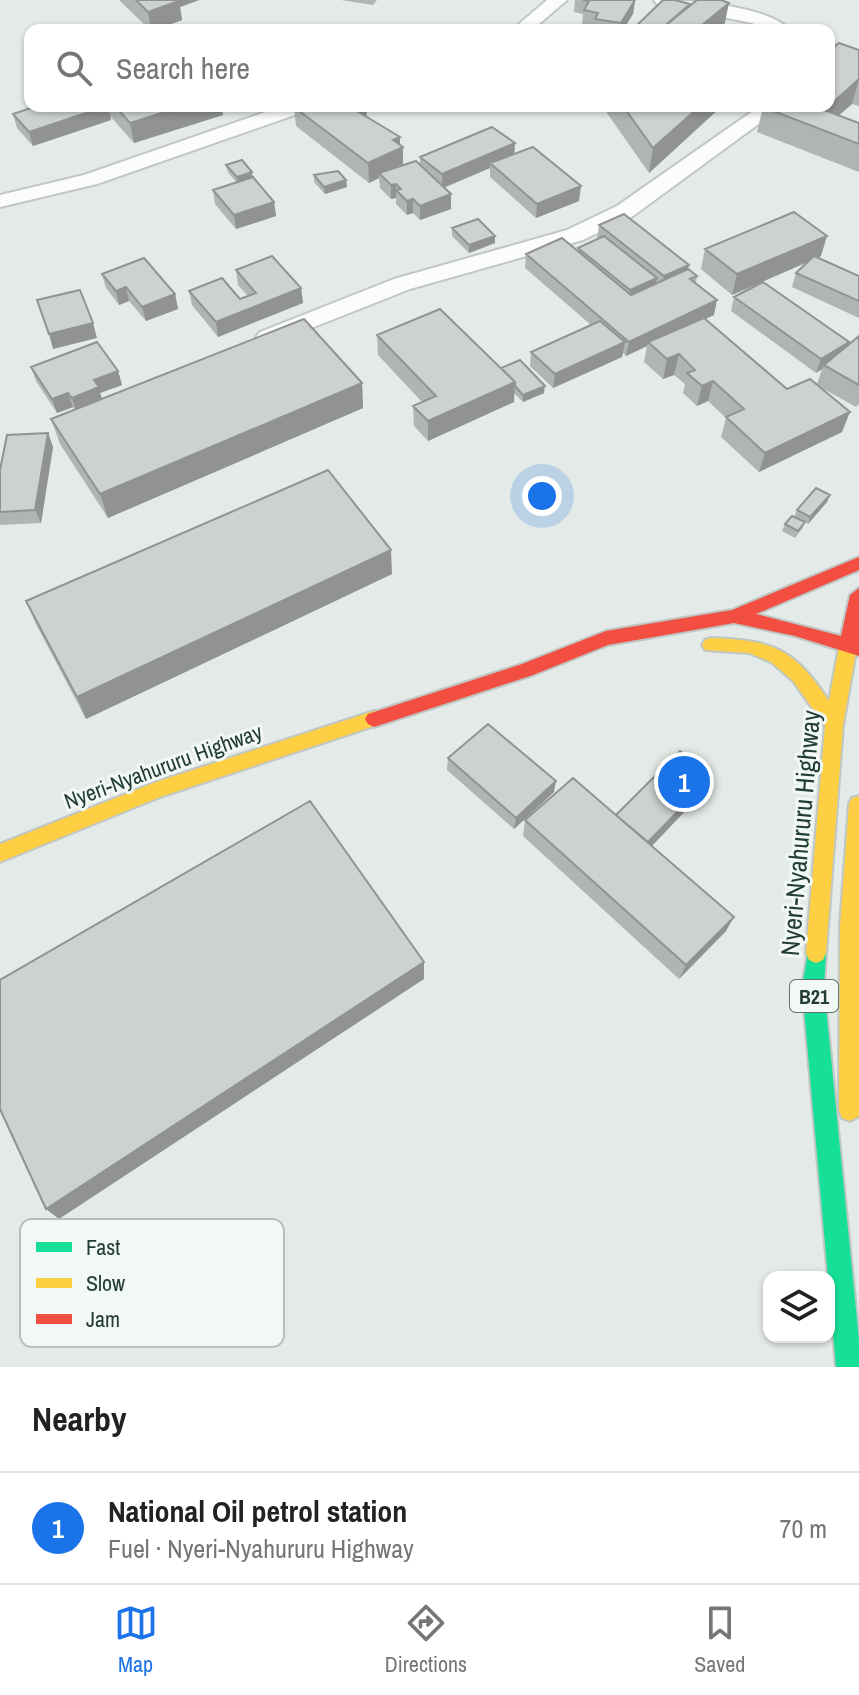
<!DOCTYPE html>
<html lang="en">
<head>
<meta charset="utf-8">
<style>
	body { margin:0; font-family:"Archivo Narrow",sans-serif; background:#f2f2f2; color:#222 }
	.controls { position:absolute; right:24px; bottom:24px; display:grid; overflow:hidden; border-radius:16px; box-shadow:0 2px 6px #0004 }
	.controls button { width:72px; height:72px; display:grid; place-items:center; padding:0; border:0; border-bottom:2px solid #e0e0e0; background:#fff; color:#222; font:40px sans-serif }
	.you { position:absolute; left:542px; top:496px; width:28px; height:28px; margin:-20px; border:6px solid #fff; border-radius:50%; background:#1a73e8; box-shadow:0 0 0 12px #1a73e833 }
	.badge { display:grid; place-items:center; width:52px; height:52px; border-radius:50%; background:#1a73e8; color:#fff; font-size:26px; font-weight:700 }
	.pin { position:absolute; translate:-50% -50%; border:4px solid #fff; box-shadow:0 2px 8px #0006 }
	.list { margin:0; padding:0; list-style:none }
	h2 { display:flex; justify-content:space-between; align-items:center; height:104px; margin:0; padding:0 32px; font-size:34px }
	h2 small { font-size:26px; font-weight:400; color:#767676 }
	.list li { display:grid; grid-template-columns:52px 1fr auto; gap:24px; align-items:center; box-sizing:border-box; height:112px; padding:0 32px; border-top:2px solid #e0e0e0 }
	.list b { display:block; font-size:30px; white-space:nowrap }
	.list p { margin:0; font-size:26px; white-space:nowrap; color:#767676 }
	.list em { font-size:26px; font-style:normal; color:#767676 }
	.icon { flex:none; width:44px; height:44px; fill:none; stroke:currentColor; stroke-width:2; stroke-linecap:round; stroke-linejoin:round }
	.map { position:relative; flex:none; width:859px; height:1367px; overflow:hidden }
	.search { position:absolute; background:#fff; box-shadow:0 2px 6px #0004; left:24px; right:24px; top:24px; height:88px; display:flex; align-items:center; gap:20px; box-sizing:border-box; padding:0 28px; border-radius:16px; color:#767676; font-size:30px }
	.sheet { height:216px; background:#fff }
	nav { display:flex; justify-content:space-around; align-items:center; box-sizing:border-box; height:112px; border-top:2px solid #e0e0e0; background:#fff; font-size:22px; color:#767676 }
	nav a { display:grid; justify-items:center; gap:4px }
	nav .on { color:#1a73e8 }
	.map>svg:first-child { display:block }
	.lines { fill:none; stroke-linecap:round; stroke-linejoin:round }
	.street-casing { stroke:#c1c7c4; stroke-width:4 }
	.fast-casing { stroke:#bfc7c4; stroke-width:4 }
	.slow-casing { stroke:#bfc7c4; stroke-width:4 }
	.jam-casing { stroke:#bfc7c4; stroke-width:4 }
	.street { fill:#fbfcfb; fill-rule:evenodd }
	.fast { fill:#16e098; fill-rule:evenodd }
	.slow { fill:#ffcf43; fill-rule:evenodd }
	.jam { fill:#f24e42; fill-rule:evenodd }
	.wall { fill:#b0b5b3 }
	.shaded-wall { fill:#909392 }
	.building { fill:#cdd2d0; stroke:#909392; stroke-width:2 }
	.labels { text-anchor:middle; dominant-baseline:central; stroke-width:6; stroke-linejoin:round; paint-order:stroke }
	.shield { fill:#f2f8f5; stroke:#60746f; stroke-width:2 }
	.shield-label { font-size:20px; font-weight:bold; fill:#223c36 }
	.street-label { font-size:22px; fill:#223c36; stroke:#f2f8f5 }
	.near-street-label { font-size:26px; fill:#223c36; stroke:#f2f8f5 }
	.key { fill:#f2f8f5; stroke:#b4c0bc; stroke-width:2 }
	.key-label { font-size:22px; fill:#223c36 }
</style>
</head>
<body>
<div class="map">
<svg width="859" height="1367" viewBox="0 0 859 1367">
	<rect width="100%" height="100%" fill="#e4eae7"/>
	<g class="lines">
		<!-- street casing -->
		<g class="street-casing">
			<path id="street" d="M 547,0 L 567,0 L 532,30 L 512,30 Z
				M 654,0 C 688,0 767,5 790,30 L 766,30 L 752,23 L 657,4 Z
				M 283,106 L 312,106 L 309,110 L 97,184 L 0,207 L 0,195 L 84,175 Z
				M 760,106 L 783,106 L 633,216 L 583,240 L 410,289 L 276,342 L 260,342 L 256,337 L 260,332 L 394,279 L 567,230 L 617,206 Z"/>
		</g>
		<!-- fast casing -->
		<g class="fast-casing">
			<path id="fast" d="M 816,943 L 823,946 L 826,953 L 824,987 L 859,1340 L 859,1367 L 836,1367 L 802,987 L 809,946 Z"/>
		</g>
		<!-- slow casing -->
		<g class="slow-casing">
			<path id="slow" d="M 711,638 C 772,640 794,648 829,701 L 839,646 L 842,641 L 854,641 L 857,646 L 843,725 L 826,953 L 823,960 L 816,963 L 809,960 L 806,953 L 825,726 L 793,681 L 771,662 L 749,653 L 705,650 L 702,645 L 705,640 Z
				M 374,711 L 380,714 L 383,719 L 380,724 L 160,797 L 0,862 L 0,844 L 156,782 Z
				M 859,796 L 859,1116 L 850,1121 L 842,1118 L 839,1110 L 840,926 L 849,804 L 852,798 Z"/>
		</g>
		<!-- jam casing -->
		<g class="jam-casing">
			<path id="jam" d="M 859,557 L 859,570 L 756,614 L 841,636 L 850,595 L 859,588 L 859,656 L 795,636 L 734,623 L 608,645 L 533,675 L 374,727 L 368,724 L 365,719 L 368,714 L 522,664 L 606,631 L 732,610 Z"/>
		</g>
		<!-- street -->
		<use href="#street" class="street"/>
		<!-- fast -->
		<use href="#fast" class="fast"/>
		<!-- slow -->
		<use href="#slow" class="slow"/>
		<!-- jam -->
		<use href="#jam" class="jam"/>
	</g>
	<!-- wall -->
	<path class="wall" d="M 119,0 L 199,0 L 180,7 L 182,20 L 155,30 L 150,30 Z
		M 341,0 L 377,0 L 373,5 Z
		M 575,0 L 635,0 L 633,14 L 623,30 L 593,30 L 594,26 L 582,24 L 583,14 L 574,12 Z
		M 859,50 L 859,106 L 852,104 L 838,116 L 859,123 L 859,172 L 757,132 L 763,107 Z
		M 37,106 L 221,106 L 223,115 L 134,143 L 110,116 L 111,120 L 33,146 L 17,128 L 13,114 Z
		M 602,106 L 722,106 L 649,173 Z
		M 294,107 L 366,107 L 367,117 L 400,137 L 400,145 L 403,147 L 403,165 L 420,165 L 420,157 L 515,143 L 514,154 L 579,201 L 536,218 L 490,177 L 490,168 L 444,188 L 451,194 L 451,209 L 420,220 L 413,213 L 407,215 L 396,204 L 396,198 L 391,199 L 380,188 L 379,178 L 369,183 L 296,126 Z
		M 226,165 L 253,178 L 274,202 L 276,216 L 236,229 L 215,204 L 213,190 L 237,183 L 228,172 Z
		M 314,175 L 346,180 L 347,187 L 325,194 L 314,182 Z
		M 599,225 L 688,269 L 697,276 L 696,283 L 714,315 L 705,319 L 787,389 L 817,384 L 822,369 L 816,373 L 731,311 L 734,297 L 848,345 L 859,336 L 859,404 L 856,407 L 820,387 L 842,432 L 759,472 L 721,437 L 726,418 L 708,401 L 697,406 L 683,393 L 685,384 L 674,375 L 663,379 L 644,362 L 647,346 L 626,356 L 623,353 L 622,357 L 553,388 L 530,366 L 531,352 L 591,325 L 525,268 L 526,254 L 578,251 L 578,248 L 597,239 Z
		M 452,228 L 495,236 L 495,243 L 469,253 L 452,236 Z
		M 705,249 L 821,256 L 817,258 L 859,276 L 859,318 L 792,287 L 796,273 L 808,262 L 732,295 L 701,269 Z
		M 236,270 L 301,288 L 303,303 L 218,337 L 192,305 L 189,291 L 240,299 L 248,296 L 238,285 Z
		M 102,274 L 175,294 L 178,309 L 146,321 L 129,301 L 119,305 L 106,288 Z
		M 377,335 L 501,368 L 544,393 L 523,402 L 514,393 L 514,402 L 428,441 L 414,426 L 413,406 L 422,402 L 378,355 Z
		M 31,367 L 118,371 L 122,385 L 100,393 L 102,399 L 362,383 L 363,408 L 108,518 L 60,444 L 51,419 L 75,410 L 73,407 L 57,413 L 36,381 Z
		M 48,433 L 53,447 L 41,523 L 0,525 L 0,470 Z
		M 827,502 L 808,524 L 805,522 L 802,529 L 795,538 L 782,531 L 785,524 L 794,517 L 797,510 Z
		M 392,574 L 86,719 L 36,624 L 26,601 Z
		M 448,758 L 554,792 L 514,829 L 447,770 Z
		M 708,787 L 652,846 L 726,931 L 679,979 L 523,836 L 525,820 L 616,815 Z"/>
	<!-- shaded-wall -->
	<path class="shaded-wall" d="M 168,0 L 199,0 L 180,7 L 182,20 L 155,30 L 151,30 L 148,12 Z
		M 635,0 L 633,14 L 623,30 L 620,30 L 621,23 Z
		M 729,3 L 724,27 L 721,30 L 696,30 Z
		M 859,79 L 852,104 L 822,130 L 824,110 Z
		M 108,106 L 111,120 L 33,146 L 29,132 Z
		M 184,106 L 221,106 L 223,115 L 134,143 L 130,123 Z
		M 700,106 L 722,106 L 649,173 L 653,148 Z
		M 366,107 L 367,127 L 357,111 Z
		M 400,137 L 400,149 L 403,147 L 403,168 L 379,173 L 379,178 L 369,183 L 368,163 L 393,140 Z
		M 515,143 L 514,158 L 490,163 L 490,168 L 442,188 L 442,174 Z
		M 252,172 L 253,179 L 238,184 L 237,177 Z
		M 346,180 L 347,187 L 325,194 L 324,187 Z
		M 396,184 L 396,198 L 391,199 L 391,185 Z
		M 581,186 L 579,201 L 536,218 L 537,204 Z
		M 451,194 L 451,209 L 420,220 L 420,206 Z
		M 413,199 L 413,213 L 407,215 L 407,201 Z
		M 274,202 L 276,216 L 236,229 L 234,215 Z
		M 495,236 L 495,243 L 469,253 L 469,245 Z
		M 827,236 L 821,256 L 732,295 L 737,274 Z
		M 689,265 L 686,279 L 662,290 L 664,276 Z
		M 657,278 L 654,292 L 628,304 L 630,290 Z
		M 126,287 L 129,301 L 119,305 L 116,291 Z
		M 301,288 L 303,303 L 218,337 L 216,322 Z
		M 175,294 L 178,309 L 146,321 L 142,307 Z
		M 717,300 L 714,315 L 651,344 L 648,342 L 647,346 L 626,356 L 629,342 Z
		M 93,323 L 97,338 L 53,349 L 49,334 Z
		M 625,342 L 622,357 L 553,388 L 555,374 Z
		M 849,342 L 844,357 L 824,365 L 822,369 L 816,373 L 821,359 Z
		M 679,354 L 674,375 L 663,379 L 667,359 Z
		M 118,371 L 122,385 L 100,393 L 103,401 L 76,412 L 72,398 L 94,380 Z
		M 713,381 L 708,401 L 697,406 L 702,386 Z
		M 515,382 L 514,402 L 428,441 L 428,421 Z
		M 362,383 L 363,408 L 108,518 L 100,494 Z
		M 545,386 L 544,393 L 523,402 L 523,395 Z
		M 68,393 L 73,407 L 57,413 L 52,399 Z
		M 850,412 L 842,432 L 759,472 L 765,453 Z
		M 48,433 L 53,447 L 41,523 L 35,510 Z
		M 830,495 L 827,502 L 808,524 L 810,517 Z
		M 391,550 L 392,574 L 86,719 L 77,697 Z
		M 712,776 L 708,787 L 645,853 L 648,842 Z
		M 556,781 L 554,792 L 514,829 L 516,818 Z
		M 734,917 L 726,931 L 679,979 L 686,965 Z
		M 424,962 L 424,979 L 59,1219 L 46,1209 Z"/>
	<!-- building -->
	<path class="building" d="M 136,0 L 178,0 L 179,1 L 148,12 Z
		M 583,0 L 635,0 L 621,23 L 595,19 L 598,13 L 584,10 L 589,1 Z
		M 663,0 L 675,0 L 690,4 L 660,30 L 632,30 Z
		M 697,0 L 721,0 L 729,3 L 696,30 L 660,30 Z
		M 839,43 L 859,50 L 859,79 L 829,106 L 829,51 Z
		M 37,106 L 107,106 L 29,132 L 13,114 Z
		M 115,106 L 184,106 L 130,123 Z
		M 296,106 L 364,106 L 366,107 L 357,111 L 400,137 L 393,140 L 403,147 L 368,163 L 294,107 Z
		M 623,106 L 700,106 L 653,148 Z
		M 764,106 L 829,106 L 824,110 L 859,123 L 859,144 L 763,107 Z
		M 492,127 L 515,143 L 442,174 L 420,157 Z
		M 533,147 L 581,186 L 537,204 L 490,163 Z
		M 242,160 L 252,172 L 237,177 L 226,165 Z
		M 416,161 L 451,194 L 420,206 L 413,199 L 407,201 L 396,190 L 401,189 L 396,184 L 391,185 L 379,173 Z
		M 338,171 L 346,180 L 324,187 L 314,175 Z
		M 253,177 L 274,202 L 234,215 L 213,190 Z
		M 794,212 L 827,236 L 737,274 L 705,249 Z
		M 624,214 L 689,265 L 664,276 L 599,225 Z
		M 478,219 L 495,236 L 469,245 L 452,228 Z
		M 604,236 L 657,278 L 630,290 L 578,248 Z
		M 562,238 L 631,295 L 688,269 L 697,276 L 690,279 L 717,300 L 629,342 L 526,254 Z
		M 272,256 L 301,288 L 216,322 L 189,291 L 222,278 L 240,299 L 256,293 L 236,270 Z
		M 814,256 L 859,276 L 859,301 L 796,273 Z
		M 144,258 L 175,294 L 142,307 L 126,287 L 116,291 L 102,274 Z
		M 763,282 L 849,342 L 821,359 L 734,297 Z
		M 80,290 L 93,323 L 49,334 L 37,300 Z
		M 440,309 L 515,382 L 428,421 L 413,406 L 436,396 L 377,335 Z
		M 704,318 L 787,389 L 810,379 L 850,412 L 765,453 L 726,417 L 744,409 L 713,381 L 702,386 L 687,373 L 695,370 L 679,354 L 667,359 L 648,342 Z
		M 304,319 L 362,383 L 100,494 L 51,419 Z
		M 600,321 L 625,342 L 555,374 L 531,352 Z
		M 859,336 L 859,385 L 824,365 Z
		M 97,342 L 118,371 L 94,380 L 99,387 L 72,398 L 68,393 L 52,399 L 31,367 Z
		M 520,360 L 545,386 L 523,395 L 515,386 L 515,382 L 501,368 Z
		M 48,433 L 35,510 L 0,512 L 0,470 L 7,435 Z
		M 328,470 L 391,550 L 77,697 L 26,601 Z
		M 816,488 L 830,495 L 810,517 L 797,510 Z
		M 792,516 L 805,522 L 798,531 L 785,524 Z
		M 488,724 L 556,781 L 516,818 L 448,758 Z
		M 680,751 L 712,776 L 648,842 L 616,815 Z
		M 573,778 L 734,917 L 686,965 L 525,820 Z
		M 310,801 L 424,962 L 46,1209 L 0,1109 L 0,980 Z"/>
	<g class="labels">
		<!-- shield labels -->
		<rect class="shield" x="790" y="980" width="48" height="32" rx="6"/>
		<g class="shield-label">
			<text x="814" y="996">B21</text>
		</g>
		<!-- street labels -->
		<g class="street-label">
			<text transform="translate(163 766) rotate(-20)">Nyeri-Nyahururu Highway</text>
		</g>
		<!-- near-street labels -->
		<g class="near-street-label">
			<text transform="translate(800 833) rotate(-85)">Nyeri-Nyahururu Highway</text>
		</g>
	</g>
	<!-- legend -->
	<rect x="20" y="1219" width="264" height="128" rx="12" class="key"/>
	<rect x="36" y="1242" width="36" height="10" fill="#16e098"/>
	<rect x="36" y="1278" width="36" height="10" fill="#ffcf43"/>
	<rect x="36" y="1314" width="36" height="10" fill="#f24e42"/>
	<g class="key-label">
		<text x="86" y="1255">Fast</text>
		<text x="86" y="1291">Slow</text>
		<text x="86" y="1327">Jam</text>
	</g>
</svg>
<div class="controls">
<button><svg class="icon" aria-label="layers" viewBox="0 0 24 24"><path d="M12 4l9 5-9 5-9-5zM3 14l9 5 9-5"/></svg></button>
</div>
<div class="you"></div>
<div class="pin badge" style="left:684px;top:782px">1</div>
<div class="search"><svg class="icon" aria-label="search" viewBox="0 0 24 24"><circle cx="10" cy="10" r="6"/><path d="M15 15l6 6"/></svg>Search here</div>
</div>
<section class="sheet">
<h2>Nearby<small></small></h2>
<ul class="list">
<li><span class="badge">1</span><div><b>National Oil petrol station</b><p>Fuel · Nyeri-Nyahururu Highway</p></div><em>70 m</em></li>
</ul>
</section>
<nav>
<a class="on"><svg class="icon" aria-label="map" viewBox="0 0 24 24"><path d="M3 6l6-2 6 2 6-2v14l-6 2-6-2-6 2zM9 4v14M15 6v14"/></svg>Map</a>
<a><svg class="icon" aria-label="directions" viewBox="0 0 24 24"><path d="M12 3l9 9-9 9-9-9zM9 14v-3h6M13 9l2 2-2 2"/></svg>Directions</a>
<a><svg class="icon" aria-label="saved" viewBox="0 0 24 24"><path d="M7 4h10v16l-5-4-5 4z"/></svg>Saved</a>
</nav>
</body>
</html>
